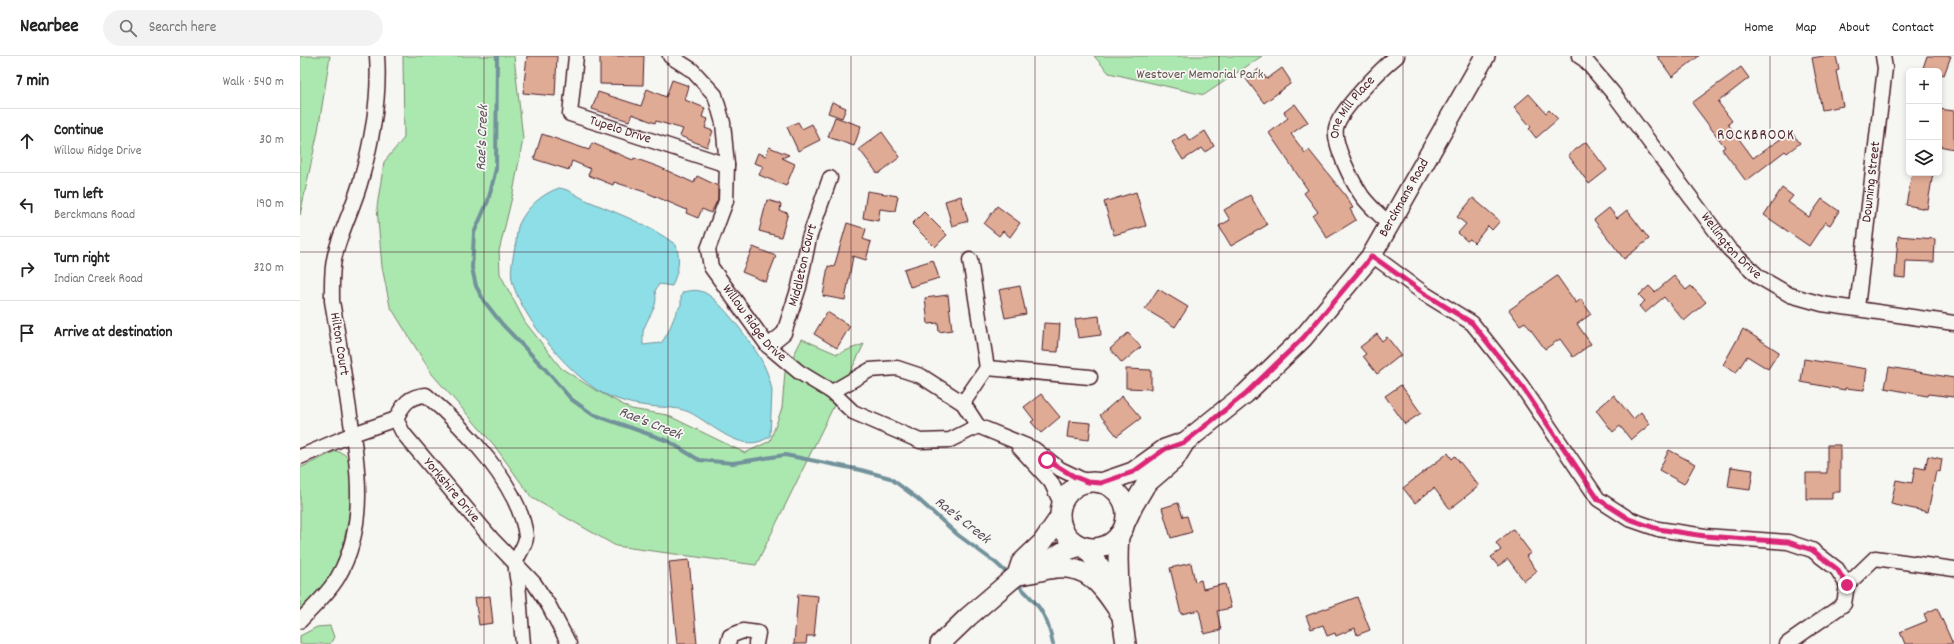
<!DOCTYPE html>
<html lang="en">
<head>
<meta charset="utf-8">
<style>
	body { margin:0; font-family:Dekko,sans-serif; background:#f2f2f2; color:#222 }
	.controls { position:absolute; right:12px; top:12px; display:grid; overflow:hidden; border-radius:6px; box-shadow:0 2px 6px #0003 }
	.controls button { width:36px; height:36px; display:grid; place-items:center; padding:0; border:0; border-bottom:1px solid #e0e0e0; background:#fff; color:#222; font:20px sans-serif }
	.stop { position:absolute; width:12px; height:12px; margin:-9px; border:3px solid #db2777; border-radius:50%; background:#fff }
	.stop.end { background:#db2777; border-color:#fff; box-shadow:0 1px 4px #0008 }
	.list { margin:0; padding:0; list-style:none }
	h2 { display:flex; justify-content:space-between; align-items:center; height:52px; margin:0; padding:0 16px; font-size:17px }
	h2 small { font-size:13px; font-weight:400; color:#767676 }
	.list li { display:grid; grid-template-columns:26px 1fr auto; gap:12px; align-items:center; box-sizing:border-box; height:64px; padding:0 16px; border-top:1px solid #e0e0e0 }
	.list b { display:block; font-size:15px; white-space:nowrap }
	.list p { margin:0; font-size:13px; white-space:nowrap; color:#767676 }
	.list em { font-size:13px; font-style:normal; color:#767676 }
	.icon { flex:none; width:22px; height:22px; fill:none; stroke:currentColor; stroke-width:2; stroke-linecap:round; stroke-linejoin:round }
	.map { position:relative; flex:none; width:1654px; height:588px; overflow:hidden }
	header { display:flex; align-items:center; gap:24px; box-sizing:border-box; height:56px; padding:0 20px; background:#fff; border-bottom:1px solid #e0e0e0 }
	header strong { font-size:19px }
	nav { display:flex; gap:22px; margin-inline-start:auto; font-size:14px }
	.search { width:280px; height:36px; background:#f2f2f2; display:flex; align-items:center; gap:10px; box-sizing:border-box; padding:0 14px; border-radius:22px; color:#767676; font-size:15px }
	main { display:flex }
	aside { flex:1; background:#fff }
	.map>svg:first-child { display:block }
	.green { fill:#abe8af; stroke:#7a846d }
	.water { fill:#8ddee6; stroke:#72929b }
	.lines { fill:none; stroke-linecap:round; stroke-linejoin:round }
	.stream { stroke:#72929b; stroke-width:4 }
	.building { fill:#e0ab95; stroke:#4a1f2b }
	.street-casing { stroke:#4a1f2b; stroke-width:17 }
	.secondary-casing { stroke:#4a1f2b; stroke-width:22 }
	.street { stroke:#f6f6f2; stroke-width:14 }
	.secondary { stroke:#f6f6f2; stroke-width:19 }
	.route { stroke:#db2777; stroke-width:5 }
	.grid { fill:none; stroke:#4a1f2b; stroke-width:1; stroke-opacity:0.55 }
	.labels { text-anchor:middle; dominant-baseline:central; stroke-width:3.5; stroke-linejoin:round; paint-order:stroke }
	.park-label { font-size:14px; fill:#62514c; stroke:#f6f6f2 }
	.street-label { font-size:14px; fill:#4a1f2b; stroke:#f6f6f2 }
	.neighbourhood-label { font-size:15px; letter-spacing:1px; fill:#4a1f2b; stroke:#f6f6f2 }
	.water-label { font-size:15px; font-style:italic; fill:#5b4f5a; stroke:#f6f6f2 }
</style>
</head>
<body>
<header>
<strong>Nearbee</strong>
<div class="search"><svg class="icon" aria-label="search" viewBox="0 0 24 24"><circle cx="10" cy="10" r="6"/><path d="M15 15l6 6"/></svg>Search here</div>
<nav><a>Home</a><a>Map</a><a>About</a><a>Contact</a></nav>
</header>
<main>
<aside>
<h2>7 min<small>Walk · 540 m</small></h2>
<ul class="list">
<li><svg class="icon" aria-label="ahead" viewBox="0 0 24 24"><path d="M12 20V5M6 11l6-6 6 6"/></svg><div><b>Continue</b><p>Willow Ridge Drive</p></div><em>30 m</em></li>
<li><svg class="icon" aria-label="left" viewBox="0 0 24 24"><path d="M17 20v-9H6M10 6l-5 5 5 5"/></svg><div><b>Turn left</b><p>Berckmans Road</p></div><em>190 m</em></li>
<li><svg class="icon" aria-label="right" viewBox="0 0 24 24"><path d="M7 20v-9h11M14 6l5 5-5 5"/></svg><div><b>Turn right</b><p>Indian Creek Road</p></div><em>320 m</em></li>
<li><svg class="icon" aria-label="arrive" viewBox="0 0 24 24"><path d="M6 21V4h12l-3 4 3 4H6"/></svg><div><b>Arrive at destination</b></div></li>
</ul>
</aside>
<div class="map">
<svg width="1654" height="588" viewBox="0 0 1654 588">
	<rect width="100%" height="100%" fill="#f6f6f2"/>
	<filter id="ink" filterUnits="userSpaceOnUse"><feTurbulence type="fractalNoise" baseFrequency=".025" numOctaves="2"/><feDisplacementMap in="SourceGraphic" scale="8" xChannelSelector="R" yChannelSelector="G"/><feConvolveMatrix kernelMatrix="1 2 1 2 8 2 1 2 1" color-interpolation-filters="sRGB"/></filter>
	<g filter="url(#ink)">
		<!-- green -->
		<path class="green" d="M 0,0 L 30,0 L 18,75 L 0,159 Z
			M 103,0 L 214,0 L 223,83 L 213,137 L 199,195 L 200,218 L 225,266 L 261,312 L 292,332 L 331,353 L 367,359 L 445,397 L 470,385 L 482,352 L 485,316 L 502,283 L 537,298 L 564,288 L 456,509 L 316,490 L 232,442 L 194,389 L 132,318 L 90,250 L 82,211 L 77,151 L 84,106 L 104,82 Z
			M 794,0 L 962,0 L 904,39 L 809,17 Z
			M 36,395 C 39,396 43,397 45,399 C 62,415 44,495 34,514 C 25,529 12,542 0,554 L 0,412 Z
			M 30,570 L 34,581 L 30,588 L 0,588 L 0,580 L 17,571 Z"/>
		<!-- water -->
		<path class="water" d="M 259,132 C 269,133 277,140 286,144 C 318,158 349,168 376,189 C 381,205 378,215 372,230 L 359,228 L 355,235 C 359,250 350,257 345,270 C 342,275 343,282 343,289 L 361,287 C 372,274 372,260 381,249 L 381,240 L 383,236 C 392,234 399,233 407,238 C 421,246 448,282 457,297 C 464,307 470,322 472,335 L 470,380 C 443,401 413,368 389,356 C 375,350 356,352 341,349 C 331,348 319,344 309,340 C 276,328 219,259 212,224 C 210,213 213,202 215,191 C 217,184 216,174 219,168 C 227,151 242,138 259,132 Z"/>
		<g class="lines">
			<!-- stream -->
			<path class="stream" d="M 197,0 L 196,113 L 188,145 L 174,177 L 172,212 L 176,230 L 184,245 L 202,268 L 245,313 L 271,343 L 292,358 L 368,385 L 399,404 L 433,407 L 485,399 L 561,414 L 590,422 L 618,443 L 658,479 L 696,507 L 709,519
				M 716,527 C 738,548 747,557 753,588"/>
		</g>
		<!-- building -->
		<path class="building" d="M 227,0 L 257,0 L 255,40 L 223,37 Z
			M 300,0 L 344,0 L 343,29 L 300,28 Z
			M 1357,0 L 1399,0 L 1372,21 Z
			M 1523,0 L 1536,0 L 1539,14 L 1536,15 L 1543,50 L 1522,54 L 1512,2 Z
			M 1627,0 L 1651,0 L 1644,19 L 1639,17 L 1639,15 L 1623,12 Z
			M 1441,11 L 1449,22 L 1418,46 L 1432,65 L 1428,68 L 1453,102 L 1491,76 L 1500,87 L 1487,97 L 1485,95 L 1446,125 L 1422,93 L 1425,91 L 1392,47 Z
			M 982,12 L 990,24 L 990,28 L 964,47 L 946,23 L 959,13 L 967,23 Z
			M 372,24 L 389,30 L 385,44 L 405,52 L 402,61 L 408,63 L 405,72 L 413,75 L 407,91 L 380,80 L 383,73 L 356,65 L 355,67 L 332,58 L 329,65 L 292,53 L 298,36 L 341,50 L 347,33 L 366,41 Z
			M 1229,38 L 1246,57 L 1249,54 L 1258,63 L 1236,82 L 1229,73 L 1231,71 L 1214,51 Z
			M 532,46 L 546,52 L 542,62 L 528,57 Z
			M 995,48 L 1008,66 L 991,78 L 1005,97 L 1009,94 L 1045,139 L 1053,152 L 1050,153 L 1056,164 L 1027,182 L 1013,160 L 1018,156 L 1004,137 L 1008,134 L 969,77 L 988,62 L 984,56 Z
			M 1639,53 L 1654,55 L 1654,93 L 1639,90 Z
			M 535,61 L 561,70 L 554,90 L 528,81 Z
			M 498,66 L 502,73 L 512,68 L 520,84 L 498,95 L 487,71 Z
			M 905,75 L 914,90 L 905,96 L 902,92 L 883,104 L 872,86 L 885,78 L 890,85 Z
			M 582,76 L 600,101 L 578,118 L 559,93 Z
			M 242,78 L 289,94 L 292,87 L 333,104 L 334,102 L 359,111 L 394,127 L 397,120 L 418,130 L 418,143 L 411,157 L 402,153 L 398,162 L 386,157 L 387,154 L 345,136 L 314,126 L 313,129 L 288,119 L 291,113 L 272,105 L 269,114 L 234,103 Z
			M 1286,86 L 1307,114 L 1289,128 L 1268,99 Z
			M 469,91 L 489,99 L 482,102 L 495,108 L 486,130 L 459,119 L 463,110 L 454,107 L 458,97 L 466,100 Z
			M 1612,117 L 1633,117 L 1627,153 L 1606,149 Z
			M 1482,132 L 1493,140 L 1488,146 L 1509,161 L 1522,143 L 1539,155 L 1530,169 L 1525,166 L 1509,190 L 1464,159 Z
			M 567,135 L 598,140 L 595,155 L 580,153 L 578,165 L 563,162 Z
			M 836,136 L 846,170 L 814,179 L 804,146 Z
			M 950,139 L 967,169 L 931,190 L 919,170 L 930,164 L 924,154 Z
			M 661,140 L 668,165 L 652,170 L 645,145 Z
			M 1173,142 L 1200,165 L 1192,174 L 1188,170 L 1174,187 L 1170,183 L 1167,185 L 1158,177 L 1166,168 L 1157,161 Z
			M 467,144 L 481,148 L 480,155 L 488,157 L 481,181 L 459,175 Z
			M 697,150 L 720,167 L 710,181 L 703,175 L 699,180 L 684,168 Z
			M 1309,152 L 1317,162 L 1327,154 L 1349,183 L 1324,203 L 1294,164 Z
			M 624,156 L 647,179 L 635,191 L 612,168 Z
			M 547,167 L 566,173 L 563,183 L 571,186 L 566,204 L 553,200 L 545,244 L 523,240 L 528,210 L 534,211 Z
			M 1598,180 L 1635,183 L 1634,206 L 1606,205 L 1605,222 L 1595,221 Z
			M 453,191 L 476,200 L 466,226 L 442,216 Z
			M 633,204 L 639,222 L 610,231 L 604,213 Z
			M 1257,220 L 1276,247 L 1281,243 L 1291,258 L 1277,268 L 1291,288 L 1273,301 L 1260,283 L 1245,293 L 1225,266 L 1220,269 L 1209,254 Z
			M 1374,220 L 1386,234 L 1391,230 L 1406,246 L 1384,265 L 1364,241 L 1345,257 L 1339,250 L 1345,245 L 1339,239 L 1349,230 L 1355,236 Z
			M 720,230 L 726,258 L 705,262 L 699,234 Z
			M 858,233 L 888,251 L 875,271 L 845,253 Z
			M 648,239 L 652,274 L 639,276 L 638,267 L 628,268 L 625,242 Z
			M 527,256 L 550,270 L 537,292 L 514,278 Z
			M 799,260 L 801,279 L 778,282 L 775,263 Z
			M 744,267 L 760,268 L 758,296 L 742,295 Z
			M 1443,273 L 1479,296 L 1468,313 L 1447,300 L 1436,317 L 1423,309 Z
			M 828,277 L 841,291 L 822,307 L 810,293 Z
			M 1077,278 L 1082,285 L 1087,281 L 1101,299 L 1077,318 L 1063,300 L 1066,298 L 1060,291 Z
			M 1504,303 L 1567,313 L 1564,334 L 1545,332 L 1545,334 L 1501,326 Z
			M 1589,311 L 1654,322 L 1654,341 L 1628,338 L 1627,340 L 1585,332 Z
			M 826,313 L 851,314 L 851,333 L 826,332 Z
			M 1101,329 L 1121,357 L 1105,368 L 1085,340 Z
			M 741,338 L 760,361 L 741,377 L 731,366 L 734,364 L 724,351 Z
			M 1314,339 L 1333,363 L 1341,356 L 1350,368 L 1331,384 L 1320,370 L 1313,376 L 1296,354 Z
			M 822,340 L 841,362 L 817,380 L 800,359 Z
			M 769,365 L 791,367 L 789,384 L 767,381 Z
			M 1527,389 L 1540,389 L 1540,436 L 1532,436 L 1532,443 L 1506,443 L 1506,417 L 1527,417 Z
			M 1369,394 L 1395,408 L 1384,428 L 1359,414 Z
			M 1148,397 L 1152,403 L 1155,400 L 1179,430 L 1150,453 L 1134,432 L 1115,447 L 1103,432 Z
			M 1628,400 L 1642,403 L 1640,416 L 1636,415 L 1628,456 L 1591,448 L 1596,424 L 1612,427 L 1615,411 L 1625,413 Z
			M 1431,411 L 1453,414 L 1450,434 L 1428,431 Z
			M 878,447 L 883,461 L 887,460 L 892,476 L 871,482 L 862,452 Z
			M 1213,473 L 1231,497 L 1226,500 L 1237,515 L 1224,525 L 1208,503 L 1198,510 L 1191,501 L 1201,494 L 1196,487 Z
			M 389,504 L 397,588 L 377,588 L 369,506 Z
			M 891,507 L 895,526 L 901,524 L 903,533 L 925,528 L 931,552 L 917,555 L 921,574 L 904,578 L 899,554 L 881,558 L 870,512 Z
			M 498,538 L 518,540 L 514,580 L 507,580 L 506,588 L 494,588 Z
			M 190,540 L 193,567 L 179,569 L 175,542 Z
			M 1057,541 L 1070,574 L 1057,579 L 1055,572 L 1036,580 L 1035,577 L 1027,580 L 1023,569 L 1011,573 L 1006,560 Z
			M 1637,552 L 1653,588 L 1605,588 L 1600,576 L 1627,565 L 1624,558 Z"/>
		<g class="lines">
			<!-- street casing -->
			<g class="street-casing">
				<g id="street">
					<path id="s1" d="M 276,0 L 270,58 L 427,109"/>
					<path id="s2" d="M 370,0 L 392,14 L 415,39 L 423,67 L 427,109 L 426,145 L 408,193 L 411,211 L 468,290 L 499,316 L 532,336 L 553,356 L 620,385 L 650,384 L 678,370"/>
					<path id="s3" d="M 1279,0 L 1285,4 L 1313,37 L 1429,193 L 1459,221 L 1490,239 L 1522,248 L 1654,267"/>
					<path id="s4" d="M 1090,169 C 1081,160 1070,151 1062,140 C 1053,127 1033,89 1036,72 C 1039,55 1082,12 1097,0"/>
					<path d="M 1072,199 L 1125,238 L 1172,267 L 1221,329 L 1298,443 L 1329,463 L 1358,473 L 1405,480 L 1488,486 L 1512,494 L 1537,513 L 1547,529 L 1544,548 L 1487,588"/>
					<path d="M 670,204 L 687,312"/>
					<path id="s5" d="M 1557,252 L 1585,12 L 1583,0"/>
					<path id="s6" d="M 468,290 L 484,277 L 499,231 L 509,182 L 530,122"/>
					<path d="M 532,336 L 570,314 L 597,312 L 621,320 L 663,347 L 678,370"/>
					<path d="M 663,347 L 687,312 L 790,321"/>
					<path d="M 96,363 C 103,348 109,340 126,339 C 163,370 221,431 226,481 C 226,489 218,498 216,506 C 215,512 217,521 218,527 C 220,548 221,568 223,588"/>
					<path d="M 678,370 L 734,393 L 760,413 L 787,426"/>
					<path d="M 719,391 L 751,426 L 762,449"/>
					<path id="s7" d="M 0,401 L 53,378 L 96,363 L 103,377 L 191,482 L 234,527 L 249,550 L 269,588"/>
					<path d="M 1547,529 L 1575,502 L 1654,513"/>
					<path d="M 0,565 C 13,551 28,538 38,521 C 69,467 57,405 48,347 C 43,313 38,279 32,245 C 32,230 31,214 35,199 C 41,174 54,150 61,124 C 72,85 80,41 77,0"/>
					<path d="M 428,588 L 430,580 L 443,575 L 458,577 L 456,588"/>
				</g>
			</g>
			<!-- secondary casing -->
			<g class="secondary-casing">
				<g id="secondary">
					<circle cx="793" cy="459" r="33"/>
					<path d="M 801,427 L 833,416 L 865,393 L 885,386"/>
					<path id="s8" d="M 826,465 L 833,450 L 846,428 L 874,404 L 885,386 L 945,338 L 1003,282 L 1072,199 L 1185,0"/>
					<path d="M 819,479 C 816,516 820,552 826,588"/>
					<path d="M 785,491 L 808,521 L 814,536"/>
					<path d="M 737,513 L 762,496 L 781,490"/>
					<path d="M 717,519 C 729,518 739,515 750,513 C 787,506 802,530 820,557"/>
					<path d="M 640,588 L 668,561 L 717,519 L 721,507 L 742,487 L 760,461"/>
				</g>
			</g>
			<!-- street -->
			<use href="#street" class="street"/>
			<!-- secondary -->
			<use href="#secondary" class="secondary"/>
		</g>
	</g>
	<g class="lines" filter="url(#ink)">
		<!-- route -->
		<path class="route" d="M 747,404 L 775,421 L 788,426 L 801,427 L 833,416 L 865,393 L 885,386 L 945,338 L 1003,282 L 1072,200 L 1125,238 L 1172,267 L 1221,329 L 1298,443 L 1329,463 L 1358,473 L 1405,480 L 1488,486 L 1512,494 L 1537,513 L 1547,529"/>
	</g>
	<!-- grid -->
	<path class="grid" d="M 184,0 L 184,588M 368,0 L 368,588M 551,0 L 551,588M 735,0 L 735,588M 919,0 L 919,588M 1103,0 L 1103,588M 1286,0 L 1286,588M 1470,0 L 1470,588M 0,196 L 1654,196M 0,392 L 1654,392"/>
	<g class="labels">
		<!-- park labels -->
		<g class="park-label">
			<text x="900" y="19">Westover Memorial Park</text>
		</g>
		<!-- street labels -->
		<g class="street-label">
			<text stroke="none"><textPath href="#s4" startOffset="140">One Mill Place</textPath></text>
			<text stroke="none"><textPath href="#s1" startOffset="111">Tupelo Drive</textPath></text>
			<text stroke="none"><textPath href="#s5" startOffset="127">Downing Street</textPath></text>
			<text stroke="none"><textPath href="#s8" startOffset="431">Berckmans Road</textPath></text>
			<text stroke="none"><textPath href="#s3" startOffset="244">Wellington Drive</textPath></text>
			<text stroke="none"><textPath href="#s6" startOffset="91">Middleton Court</textPath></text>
			<text stroke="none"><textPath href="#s2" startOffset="308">Willow Ridge Drive</textPath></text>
			<text transform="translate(39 288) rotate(81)">Hilton Court</text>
			<text stroke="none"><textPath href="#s7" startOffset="194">Yorkshire Drive</textPath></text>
		</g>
		<!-- neighbourhood labels -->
		<g class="neighbourhood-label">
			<text x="1456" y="80">ROCKBROOK</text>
		</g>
		<!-- water labels -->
		<g class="water-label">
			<text transform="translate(183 82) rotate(-88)">Rae's Creek</text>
			<text transform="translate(350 368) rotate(22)">Rae's Creek</text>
			<text transform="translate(662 465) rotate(38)">Rae's Creek</text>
		</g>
	</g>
</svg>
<div class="controls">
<button>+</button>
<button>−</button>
<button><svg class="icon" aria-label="layers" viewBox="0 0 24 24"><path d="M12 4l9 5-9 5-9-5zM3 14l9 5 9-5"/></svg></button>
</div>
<div class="stop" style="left:747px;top:404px"></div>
<div class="stop end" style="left:1547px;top:529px"></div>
</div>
</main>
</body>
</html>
